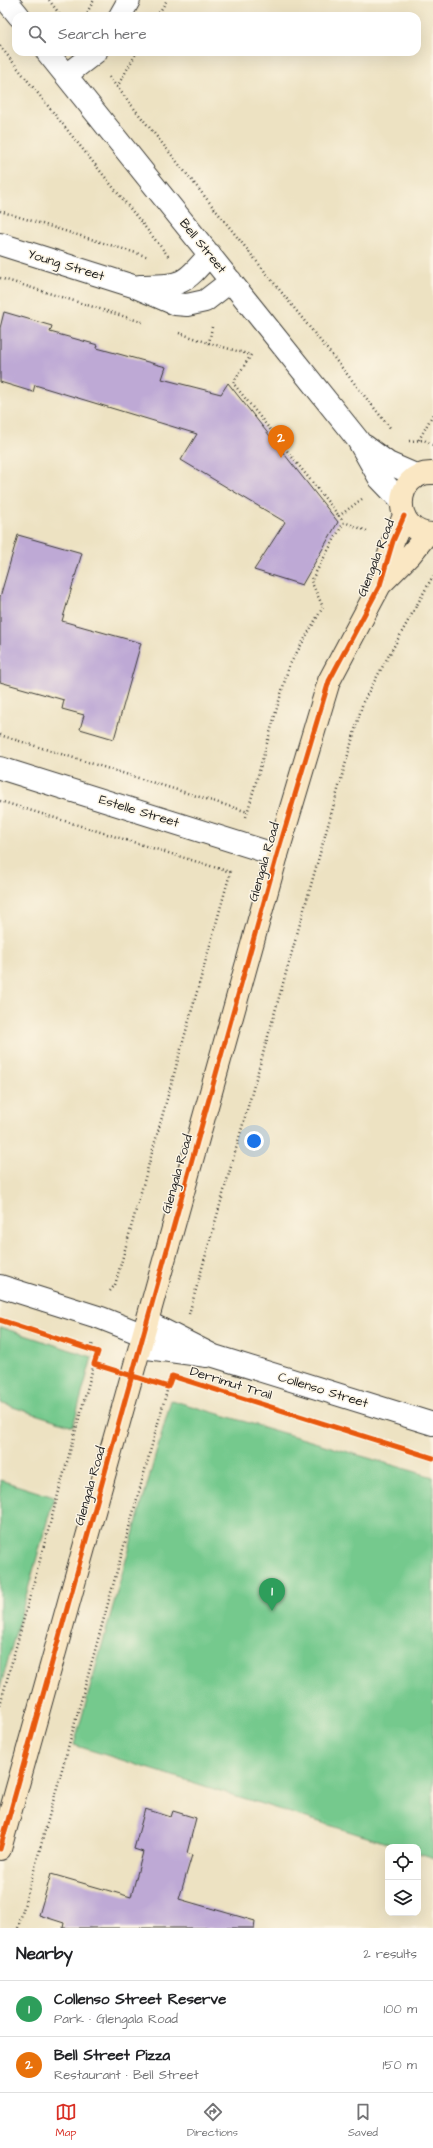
<!DOCTYPE html>
<html lang="en">
<head>
<meta charset="utf-8">
<style>
	body { margin:0; font-family:"Architects Daughter",sans-serif; background:#f6f6f6; color:#202124 }
	.controls { position:absolute; right:12px; bottom:12px; display:grid; overflow:hidden; border-radius:8px; box-shadow:0 4px 16px #0002 }
	.controls button { width:36px; height:36px; display:grid; place-items:center; padding:0; border:0; border-bottom:1px solid #e0e0e0; background:#fff; color:#202124; font:20px sans-serif }
	.you { position:absolute; left:254px; top:1141px; width:14px; height:14px; margin:-10px; border:3px solid #fff; border-radius:50%; background:#1a73e8; box-shadow:0 0 0 6px #1a73e833 }
	.badge { display:grid; place-items:center; width:26px; height:26px; border-radius:50%; background:#d93025; color:#fff; font-size:13px; font-weight:700 }
	.pin { position:absolute; translate:-50% -33px; filter:drop-shadow(0 1px 2px #0008) }
	.pin::after { content:''; position:absolute; top:21px; width:14px; height:12px; background:inherit; clip-path:polygon(0 0,100% 0,50% 100%) }
	.list { margin:0; padding:0; list-style:none }
	h2 { display:flex; justify-content:space-between; align-items:center; height:52px; margin:0; padding:0 16px; font-size:17px }
	h2 small { font-size:13px; font-weight:400; color:#757577 }
	.list li { display:grid; grid-template-columns:26px 1fr auto; gap:12px; align-items:center; box-sizing:border-box; height:56px; padding:0 16px; border-top:1px solid #e0e0e0 }
	.list b { display:block; font-size:15px; white-space:nowrap }
	.list p { margin:0; font-size:13px; white-space:nowrap; color:#757577 }
	.list em { font-size:13px; font-style:normal; color:#757577 }
	.icon { flex:none; width:22px; height:22px; fill:none; stroke:currentColor; stroke-width:2; stroke-linecap:round; stroke-linejoin:round }
	.map { position:relative; flex:none; width:433px; height:1928px; overflow:hidden }
	.search { position:absolute; background:#fff; box-shadow:0 4px 16px #0002; left:12px; right:12px; top:12px; height:44px; display:flex; align-items:center; gap:10px; box-sizing:border-box; padding:0 14px; border-radius:12px; color:#757577; font-size:15px }
	.sheet { height:164px; background:#fff }
	nav { display:flex; justify-content:space-around; align-items:center; box-sizing:border-box; height:56px; border-top:1px solid #e0e0e0; background:#fff; font-size:11px; color:#757577 }
	nav a { display:grid; justify-items:center; gap:2px }
	nav .on { color:#d93025 }
	.map>svg:first-child { display:block }
	.green { fill:#74c98d; stroke:#487254 }
	.building { fill:#bea9d5 }
	.lines { fill:none; stroke-linecap:round; stroke-linejoin:round }
	.street-casing { stroke:#3b3a35; stroke-width:24 }
	.secondary-casing { stroke:#3b3a35; stroke-width:24 }
	.path { stroke:#3b3a35; stroke-width:2.5; stroke-dasharray:1 3; stroke-linecap:butt }
	.street { stroke:#fff; stroke-width:22 }
	.secondary { stroke:#fae7c3; stroke-width:22 }
	.cycleway-casing { stroke:#fcf5e5; stroke-width:8 }
	.cycleway { stroke:#e8590c; stroke-width:5 }
	.labels { text-anchor:middle; dominant-baseline:central; stroke-width:3; stroke-linejoin:round; paint-order:stroke }
	.street-label { font-size:13px; fill:#1c1c1c; stroke:#fcf5e5 }
</style>
</head>
<body>
<div class="map">
<svg width="433" height="1928" viewBox="0 0 433 1928">
	<rect width="100%" height="100%" fill="#fcf5e5"/>
	<filter id="ink" filterUnits="userSpaceOnUse"><feTurbulence type="fractalNoise" baseFrequency=".025" numOctaves="2"/><feDisplacementMap in="SourceGraphic" scale="8" xChannelSelector="R" yChannelSelector="G"/><feConvolveMatrix kernelMatrix="1 2 1 2 8 2 1 2 1" color-interpolation-filters="sRGB"/></filter>
	<filter id="wash" filterUnits="userSpaceOnUse"><feTurbulence type="fractalNoise" baseFrequency=".012" numOctaves="4" result="noise"/><feDisplacementMap in="SourceGraphic" scale="16" xChannelSelector="R" yChannelSelector="G"/><feGaussianBlur stdDeviation="0.9" result="paint"/><feColorMatrix in="noise" values="0 0 0 0 0 0 0 0 0 0 0 0 0 0 0 0 0 1.4 0 .05"/><feComposite in="paint" operator="in"/></filter>
	<g filter="url(#wash)">
		<rect width="100%" height="100%" fill="#ede2c2"/>
		<!-- green -->
		<path class="green" d="M 0,1327 L 92,1357 L 73,1426 L 0,1403 Z
			M 171,1400 L 433,1477 L 433,1858 L 418,1853 L 418,1847 L 399,1847 L 74,1745 Z
			M 0,1480 L 54,1497 L 0,1688 Z"/>
		<g id="blocks">
			<!-- building -->
			<path class="building" d="M 4,312 L 52,326 L 50,332 L 98,345 L 97,348 L 166,367 L 162,379 L 221,394 L 228,383 L 338,522 L 302,585 L 254,570 L 285,522 L 181,460 L 197,434 L 35,385 L 33,392 L 0,382 L 0,328 Z
				M 18,535 L 82,553 L 62,621 L 141,643 L 114,739 L 80,729 L 84,715 L 62,709 L 64,700 L 0,682 L 0,597 Z
				M 145,1809 L 171,1817 L 173,1811 L 196,1818 L 187,1853 L 192,1855 L 179,1899 L 255,1921 L 254,1928 L 63,1928 L 64,1923 L 39,1915 L 51,1874 L 131,1897 L 143,1852 L 134,1849 Z"/>
		</g>
	</g>
	<g filter="url(#ink)">
		<use href="#blocks" fill-opacity="0" stroke="#3b3a35" stroke-width="1"/>
		<g class="lines">
			<!-- street casing -->
			<g class="street-casing">
				<path id="street" d="M 6,0 L 19,16
					M 120,16 L 129,0
					M 47,52 L 358,440 L 380,479 L 401,501
					M 66,75 L 96,52
					M 0,244 L 133,286 L 175,304 L 187,305 L 205,301 L 231,281
					M 140,286 C 183,285 182,286 210,254
					M 365,446 L 388,463 L 418,476
					M 0,768 L 277,855
					M 0,1286 L 101,1318 L 144,1335
					M 147,1322 L 214,1356 L 433,1424
					M 140,1347 L 207,1356"/>
			</g>
			<!-- secondary casing -->
			<g class="secondary-casing">
				<path id="secondary" d="M 433,473 C 393,471 390,533 433,534
					M 382,583 L 411,554 L 427,534
					M 0,1849 L 277,855 L 329,681 L 380,585 L 393,541 L 404,516"/>
			</g>
			<!-- path -->
			<path class="path" d="M 49,0 L 61,16
				M 85,16 L 94,0
				M 157,16 L 167,0
				M 0,46 L 169,257
				M 109,77 L 391,429
				M 117,87 L 137,52
				M 0,211 L 149,257
				M 0,278 L 142,322
				M 212,327 L 209,343 L 251,355 L 233,383 L 339,516
				M 179,333 L 209,343
				M 419,440 L 433,414
				M 409,441 L 424,440 L 433,445
				M 362,499 L 339,516 L 344,522 L 367,531
				M 0,735 L 248,812
				M 0,801 L 230,872
				M 246,817 L 289,666 L 323,607 L 311,581 L 344,522
				M 110,1291 L 115,1285 L 231,870
				M 189,1314 L 363,702 L 433,576
				M 91,1349 L 93,1343
				M 0,1705 L 94,1364
				M 18,1928 L 168,1387"/>
			<!-- street -->
			<use href="#street" class="street"/>
			<!-- secondary -->
			<use href="#secondary" class="secondary"/>
			<!-- cycleway casing -->
			<g class="cycleway-casing">
				<path id="cycleway" d="M 0,1320 L 98,1352 L 94,1364 L 168,1387 L 172,1376 L 433,1458
					M 0,1849 L 277,855 L 329,681 L 380,585 L 393,541 L 404,516"/>
			</g>
			<!-- cycleway -->
			<use href="#cycleway" class="cycleway"/>
		</g>
	</g>
	<g class="labels">
		<!-- street labels -->
		<g class="street-label">
			<text transform="translate(203 246) rotate(51)">Bell Street</text>
			<text transform="translate(66 265) rotate(17)">Young Street</text>
			<text transform="translate(376 558) rotate(-69)">Glengala Road</text>
			<text transform="translate(139 811) rotate(17)">Estelle Street</text>
			<text transform="translate(264 862) rotate(-74)">Glengala Road</text>
			<text transform="translate(177 1174) rotate(-74)">Glengala Road</text>
			<text transform="translate(231 1383) rotate(17)">Derrimut Trail</text>
			<text transform="translate(323 1390) rotate(17)">Collenso Street</text>
			<text transform="translate(90 1486) rotate(-74)">Glengala Road</text>
		</g>
	</g>
</svg>
<div class="controls">
<button><svg class="icon" aria-label="locate" viewBox="0 0 24 24"><circle cx="12" cy="12" r="6"/><path d="M12 2v4M12 18v4M2 12h4M18 12h4"/></svg></button>
<button><svg class="icon" aria-label="layers" viewBox="0 0 24 24"><path d="M12 4l9 5-9 5-9-5zM3 14l9 5 9-5"/></svg></button>
</div>
<div class="you"></div>
<div class="pin badge" style="left:272px;top:1611px;background:#2e9e5b">1</div>
<div class="pin badge" style="left:281px;top:458px;background:#e8710a">2</div>
<div class="search"><svg class="icon" aria-label="search" viewBox="0 0 24 24"><circle cx="10" cy="10" r="6"/><path d="M15 15l6 6"/></svg>Search here</div>
</div>
<section class="sheet">
<h2>Nearby<small>2 results</small></h2>
<ul class="list">
<li><span class="badge" style="background:#2e9e5b">1</span><div><b>Collenso Street Reserve</b><p>Park · Glengala Road</p></div><em>100 m</em></li>
<li><span class="badge" style="background:#e8710a">2</span><div><b>Bell Street Pizza</b><p>Restaurant · Bell Street</p></div><em>150 m</em></li>
</ul>
</section>
<nav>
<a class="on"><svg class="icon" aria-label="map" viewBox="0 0 24 24"><path d="M3 6l6-2 6 2 6-2v14l-6 2-6-2-6 2zM9 4v14M15 6v14"/></svg>Map</a>
<a><svg class="icon" aria-label="directions" viewBox="0 0 24 24"><path d="M12 3l9 9-9 9-9-9zM9 14v-3h6M13 9l2 2-2 2"/></svg>Directions</a>
<a><svg class="icon" aria-label="saved" viewBox="0 0 24 24"><path d="M7 4h10v16l-5-4-5 4z"/></svg>Saved</a>
</nav>
</body>
</html>
